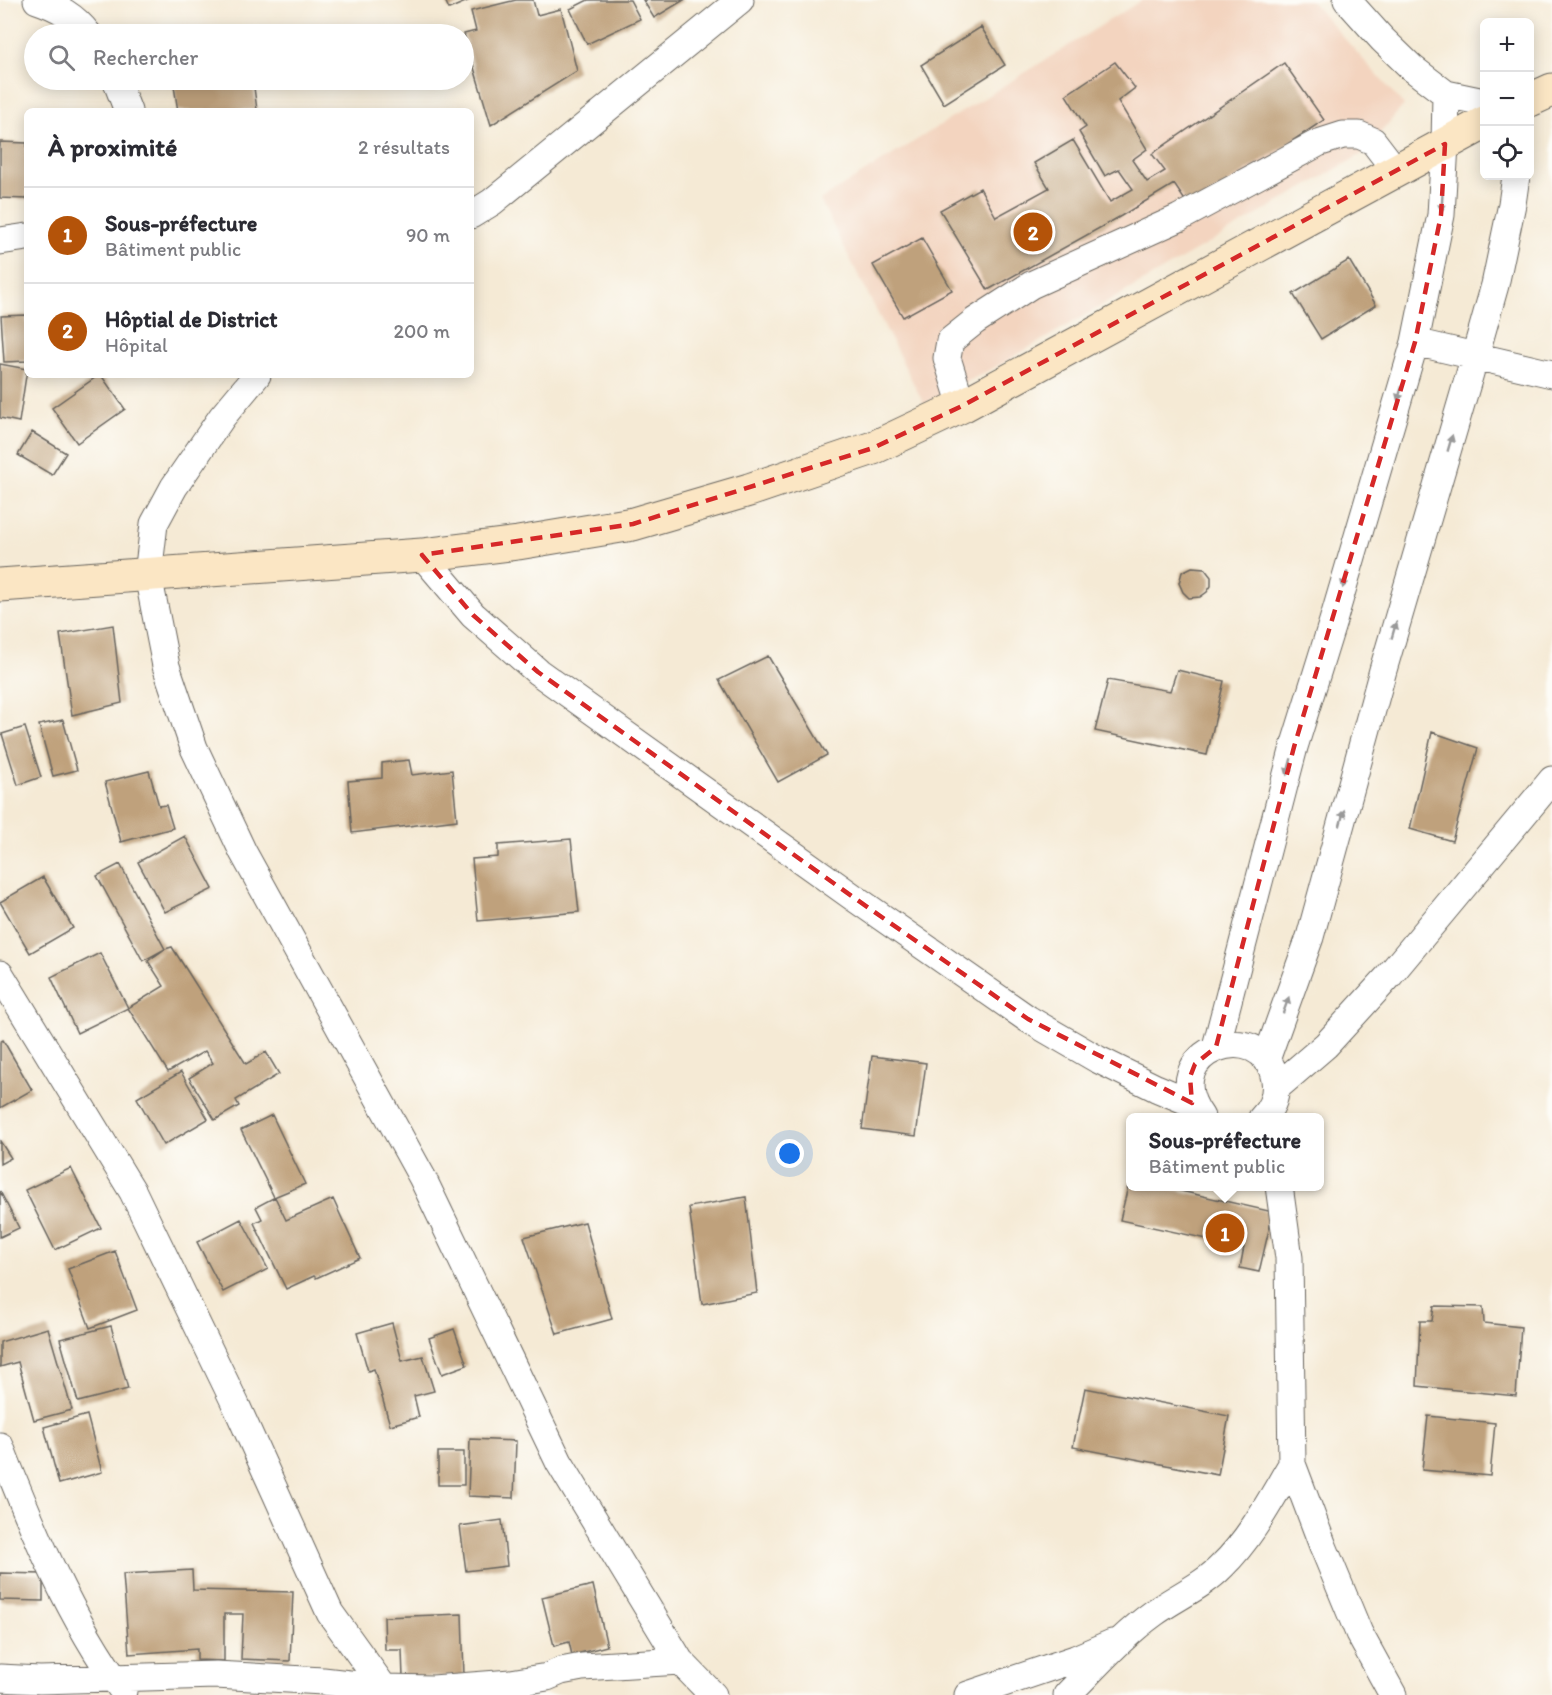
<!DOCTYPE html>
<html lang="fr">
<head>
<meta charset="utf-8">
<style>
	body { margin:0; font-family:Itim,sans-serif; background:#f2f2f3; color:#2b2b33 }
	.controls { position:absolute; right:18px; top:18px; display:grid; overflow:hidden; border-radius:9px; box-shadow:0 3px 15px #0003 }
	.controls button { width:54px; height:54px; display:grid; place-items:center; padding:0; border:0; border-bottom:2px solid #e1e1e2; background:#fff; color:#2b2b33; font:30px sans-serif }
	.you { position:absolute; left:790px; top:1154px; width:21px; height:21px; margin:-15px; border:4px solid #fff; border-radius:50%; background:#1a73e8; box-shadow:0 0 0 9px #1a73e833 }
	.badge { display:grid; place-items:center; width:39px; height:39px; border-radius:50%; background:#b45309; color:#fff; font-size:20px; font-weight:700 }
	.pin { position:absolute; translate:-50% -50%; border:3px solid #fff; box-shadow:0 2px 6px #0006 }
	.popup { position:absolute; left:1126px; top:1113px; width:198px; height:78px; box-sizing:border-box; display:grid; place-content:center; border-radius:9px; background:#fff; filter:drop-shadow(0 2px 4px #0005); font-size:20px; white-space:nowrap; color:#7c7c81 }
	.popup b { font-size:22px; color:#2b2b33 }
	.popup::after { content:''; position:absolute; left:50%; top:100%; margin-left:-12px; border:12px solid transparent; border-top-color:#fff }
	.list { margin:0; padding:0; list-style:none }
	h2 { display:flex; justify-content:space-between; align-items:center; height:78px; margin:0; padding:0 24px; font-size:26px }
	h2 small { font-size:20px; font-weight:400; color:#7c7c81 }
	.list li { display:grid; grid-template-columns:39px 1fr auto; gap:18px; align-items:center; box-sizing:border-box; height:96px; padding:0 24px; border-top:2px solid #e1e1e2 }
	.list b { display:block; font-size:22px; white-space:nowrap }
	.list p { margin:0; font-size:20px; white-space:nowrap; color:#7c7c81 }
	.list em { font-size:20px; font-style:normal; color:#7c7c81 }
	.icon { flex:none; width:33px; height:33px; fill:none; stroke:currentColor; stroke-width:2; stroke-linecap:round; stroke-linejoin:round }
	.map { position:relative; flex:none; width:1552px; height:1695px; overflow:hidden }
	.search { position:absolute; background:#fff; box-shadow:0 3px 15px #0003; left:24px; top:24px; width:450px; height:66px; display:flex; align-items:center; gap:15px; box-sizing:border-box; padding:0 21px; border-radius:33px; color:#7c7c81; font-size:22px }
	.panel { position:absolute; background:#fff; box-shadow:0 3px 15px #0003; left:24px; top:108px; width:450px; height:270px; border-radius:9px }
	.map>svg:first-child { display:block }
	.built { fill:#f3d4bf }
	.building { fill:#bfa17c }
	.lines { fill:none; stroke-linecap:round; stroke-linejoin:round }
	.minor-casing { stroke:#68645d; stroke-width:29 }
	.secondary-casing { stroke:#68645d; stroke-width:35 }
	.minor { stroke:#fff; stroke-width:27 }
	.secondary { stroke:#fbe6c4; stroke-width:33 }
	.oneway { fill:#999 }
	.marked { fill:none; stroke:#d62828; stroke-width:4.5; stroke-dasharray:12 8; stroke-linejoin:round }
</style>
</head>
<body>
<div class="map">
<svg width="1552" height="1695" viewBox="0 0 1552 1695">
	<rect width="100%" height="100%" fill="#fdfcf7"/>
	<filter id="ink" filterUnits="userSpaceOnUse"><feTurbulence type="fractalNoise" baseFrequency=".0167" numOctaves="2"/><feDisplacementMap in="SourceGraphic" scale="12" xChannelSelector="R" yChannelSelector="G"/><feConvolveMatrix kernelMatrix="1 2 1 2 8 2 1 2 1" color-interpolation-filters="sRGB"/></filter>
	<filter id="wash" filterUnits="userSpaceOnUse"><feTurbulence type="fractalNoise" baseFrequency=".008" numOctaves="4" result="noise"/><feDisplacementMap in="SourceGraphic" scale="24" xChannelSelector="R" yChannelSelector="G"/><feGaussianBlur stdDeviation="1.35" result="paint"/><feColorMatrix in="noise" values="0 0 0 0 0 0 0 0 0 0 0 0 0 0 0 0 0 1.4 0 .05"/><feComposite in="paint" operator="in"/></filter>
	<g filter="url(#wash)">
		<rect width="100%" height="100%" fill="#f5ead5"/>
		<!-- built -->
		<path class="built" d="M 1142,0 L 1310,0 L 1404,105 L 1362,154 L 1001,364 L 924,404 L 820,200 Z"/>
		<g id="blocks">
			<!-- building -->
			<path class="building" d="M 445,0 L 470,0 L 449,9 Z
				M 516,0 L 533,0 L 537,15 L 561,9 L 577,71 L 491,125 L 464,34 L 476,31 L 471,11 Z
				M 588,0 L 630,0 L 640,19 L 587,44 L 570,9 Z
				M 643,0 L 684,0 L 654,18 Z
				M 981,27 L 1005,65 L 944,104 L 921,65 Z
				M 1115,62 L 1135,88 L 1118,101 L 1147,149 L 1132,160 L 1147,182 L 1165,171 L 1152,154 L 1284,63 L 1324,120 L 1190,208 L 1174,184 L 1121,216 L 988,290 L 940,210 L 980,188 L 996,217 L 1049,188 L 1034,163 L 1073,140 L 1110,202 L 1133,189 L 1119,169 L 1105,176 L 1079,132 L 1086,127 L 1066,95 Z
				M 173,80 L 253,80 L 257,110 L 178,111 Z
				M 0,142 L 27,143 L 27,199 L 0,198 Z
				M 922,238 L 952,290 L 903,317 L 873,265 Z
				M 1349,260 L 1376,305 L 1321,339 L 1293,294 Z
				M 27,315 L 27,361 L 4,362 L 1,316 Z
				M 0,364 L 27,369 L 19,422 L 0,418 Z
				M 99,375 L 101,375 L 125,409 L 77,443 L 52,408 Z
				M 32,432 L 66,453 L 52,475 L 18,455 Z
				M 1192,567 L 1204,568 L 1211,577 L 1211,586 L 1207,592 L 1200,597 L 1189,598 L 1183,592 L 1179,583 L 1182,572 Z
				M 113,625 L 122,703 L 72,715 L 60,634 Z
				M 768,656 L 827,755 L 778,782 L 719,680 Z
				M 1177,670 L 1224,681 L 1207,755 L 1095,731 L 1108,680 L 1170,691 Z
				M 63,720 L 77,770 L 53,776 L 39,725 Z
				M 25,727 L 41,777 L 18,785 L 2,734 Z
				M 1432,732 L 1478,748 L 1452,841 L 1410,829 Z
				M 409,760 L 412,775 L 452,770 L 457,820 L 352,833 L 348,781 L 382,778 L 382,763 Z
				M 149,771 L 159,806 L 166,805 L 173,828 L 121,842 L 105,782 Z
				M 185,836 L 213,889 L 165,912 L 138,862 Z
				M 571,839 L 579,912 L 478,921 L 472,859 L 498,857 L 498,845 Z
				M 120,864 L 165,949 L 172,947 L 246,1064 L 266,1052 L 279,1074 L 236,1100 L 239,1106 L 215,1120 L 189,1078 L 213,1063 L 205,1051 L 168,1072 L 128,1008 L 164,986 L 148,961 L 165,949 L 143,961 L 97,876 Z
				M 43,877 L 73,928 L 30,953 L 0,902 Z
				M 100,953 L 128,1008 L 77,1033 L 51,977 Z
				M 3,1040 L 32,1090 L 0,1108 L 0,1042 Z
				M 872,1056 L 926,1063 L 916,1136 L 862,1129 Z
				M 181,1072 L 208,1119 L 164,1145 L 137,1098 Z
				M 272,1115 L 305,1184 L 274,1197 L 241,1130 Z
				M 0,1141 L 11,1158 L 0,1164 Z
				M 71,1168 L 101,1228 L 55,1250 L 25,1190 Z
				M 1130,1178 L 1130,1186 L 1159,1186 L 1273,1212 L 1259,1272 L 1240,1268 L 1244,1247 L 1120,1220 Z
				M 0,1191 L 19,1228 L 0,1237 Z
				M 275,1197 L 286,1220 L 333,1199 L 360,1258 L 316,1278 L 314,1276 L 286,1289 L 254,1223 L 262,1219 L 256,1207 Z
				M 746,1197 L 757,1293 L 702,1304 L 689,1207 Z
				M 241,1219 L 268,1269 L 223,1292 L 197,1242 Z
				M 585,1222 L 612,1319 L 557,1334 L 524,1237 Z
				M 115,1251 L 137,1310 L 90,1328 L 68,1269 Z
				M 1434,1306 L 1483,1307 L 1484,1323 L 1521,1327 L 1516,1396 L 1417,1386 L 1420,1321 L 1432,1321 Z
				M 392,1323 L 402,1361 L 423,1356 L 434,1391 L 414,1396 L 419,1417 L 390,1425 L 374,1369 L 368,1371 L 357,1333 Z
				M 111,1326 L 128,1389 L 78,1402 L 60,1339 Z
				M 48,1328 L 72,1410 L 34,1420 L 18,1362 L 0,1367 L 0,1342 Z
				M 454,1329 L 467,1365 L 442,1374 L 429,1338 Z
				M 1085,1388 L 1229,1416 L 1218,1475 L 1073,1447 Z
				M 87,1415 L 102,1472 L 59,1484 L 44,1427 Z
				M 1428,1416 L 1495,1423 L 1490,1476 L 1422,1470 Z
				M 470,1439 L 516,1441 L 514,1498 L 468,1496 Z
				M 438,1452 L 464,1452 L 464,1485 L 438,1485 Z
				M 502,1520 L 507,1566 L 466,1571 L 460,1526 Z
				M 192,1570 L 193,1590 L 293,1592 L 290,1661 L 241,1659 L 243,1614 L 224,1614 L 224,1661 L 197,1660 L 197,1649 L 129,1654 L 123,1574 Z
				M 0,1573 L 43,1574 L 43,1601 L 0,1600 Z
				M 593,1585 L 607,1646 L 572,1655 L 569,1642 L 554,1646 L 542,1597 Z
				M 462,1614 L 464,1676 L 403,1678 L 402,1650 L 385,1650 L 384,1617 Z"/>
		</g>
	</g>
	<g filter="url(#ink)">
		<use href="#blocks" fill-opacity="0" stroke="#68645d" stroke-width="1.5"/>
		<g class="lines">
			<!-- minor casing -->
			<g class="minor-casing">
				<path id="minor" d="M 37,0 C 58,7 74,16 88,34
					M 1347,0 L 1382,39 L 1412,68 L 1446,94 L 1484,102
					M 116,80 L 128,111
					M 471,215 L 492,202 L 740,0
					M 0,241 L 27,237
					M 1415,342 L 1552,374
					M 257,375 L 222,417 L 174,487 L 154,524 L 148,575 L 166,666 L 194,748 L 243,852 L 422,1177 L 559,1462 L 680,1661 L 713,1695
					M 962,406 L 947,358 L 950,341 L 975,321 L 1031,285 L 1179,218 L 1318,143 L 1343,135 L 1359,135 L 1373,141 L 1396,171
					M 422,555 L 473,615 L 538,672 L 853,897 L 1028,1019 L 1097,1059 L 1156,1088 L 1192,1103
					M 0,974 L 133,1192 L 236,1405 L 330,1613 L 389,1695
					M 1216,1047 L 1294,747 L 1333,621 L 1415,342 L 1441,215 L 1445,144 L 1446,94
					M 1266,1060 L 1310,937 L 1383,670 L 1475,356 L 1495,285 L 1512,204 L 1516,176
					M 1276,1088 L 1326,1045 L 1388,977 L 1552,780
					M 1201,1117 C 1153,1050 1265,1013 1275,1080 C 1277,1094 1273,1107 1262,1118
					M 1279,1186 L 1289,1258 L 1292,1464 L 1323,1546 L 1359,1633 L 1393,1695
					M 0,1446 C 33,1530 69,1617 123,1691
					M 0,1678 L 40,1680 L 216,1675 L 323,1681 L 384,1688 L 433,1689 L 511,1683 L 547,1677 L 561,1671 L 582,1667 L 680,1661
					M 968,1695 L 1075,1659 L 1112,1643
					M 1067,1695 C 1095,1667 1122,1636 1154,1613 C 1176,1597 1203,1586 1222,1566 C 1251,1538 1271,1499 1292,1464"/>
			</g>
			<!-- secondary casing -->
			<g class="secondary-casing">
				<path id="secondary" d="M 1530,100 L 1552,90
					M 0,585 L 422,555 L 518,543 L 633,524 L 749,490 L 873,448 L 962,406 L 1484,123"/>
			</g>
			<!-- minor -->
			<use href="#minor" class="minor"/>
			<!-- secondary -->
			<use href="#secondary" class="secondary"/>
		</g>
		<!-- one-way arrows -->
		<defs><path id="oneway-solid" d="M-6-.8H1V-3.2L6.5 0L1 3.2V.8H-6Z" transform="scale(1.5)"/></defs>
		<g class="oneway">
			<use href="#oneway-solid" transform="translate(1442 203) rotate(93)"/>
			<use href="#oneway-solid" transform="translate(1400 393) rotate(106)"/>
			<use href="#oneway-solid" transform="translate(1450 443) rotate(-74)"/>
			<use href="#oneway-solid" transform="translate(1345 580) rotate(106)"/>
			<use href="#oneway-solid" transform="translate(1394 630) rotate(-74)"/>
			<use href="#oneway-solid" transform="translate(1289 767) rotate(105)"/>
			<use href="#oneway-solid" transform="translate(1342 818) rotate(-75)"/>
			<use href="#oneway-solid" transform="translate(1286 1005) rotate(-70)"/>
		</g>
	</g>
	<!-- marked area -->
	<path class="marked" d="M 1445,144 L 1441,215 L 1415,342 L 1294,747 L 1216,1047 L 1195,1064 L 1190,1077 L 1192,1103 L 1028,1019 L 853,897 L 538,672 L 473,615 L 422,555 L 633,524 L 873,448 L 962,406 Z"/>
</svg>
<div class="controls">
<button>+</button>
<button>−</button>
<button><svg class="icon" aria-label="locate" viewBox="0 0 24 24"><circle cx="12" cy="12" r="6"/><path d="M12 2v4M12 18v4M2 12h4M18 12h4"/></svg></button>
</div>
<div class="you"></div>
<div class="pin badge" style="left:1225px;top:1233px">1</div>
<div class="popup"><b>Sous-préfecture</b>Bâtiment public</div>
<div class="pin badge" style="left:1033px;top:232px">2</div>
<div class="search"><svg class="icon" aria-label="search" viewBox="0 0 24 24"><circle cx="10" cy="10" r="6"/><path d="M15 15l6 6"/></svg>Rechercher</div>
<section class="panel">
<h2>À proximité<small>2 résultats</small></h2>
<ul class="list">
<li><span class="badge">1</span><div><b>Sous-préfecture</b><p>Bâtiment public</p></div><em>90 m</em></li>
<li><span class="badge">2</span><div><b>Hôptial de District</b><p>Hôpital</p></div><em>200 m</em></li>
</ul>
</section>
</div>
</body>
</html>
